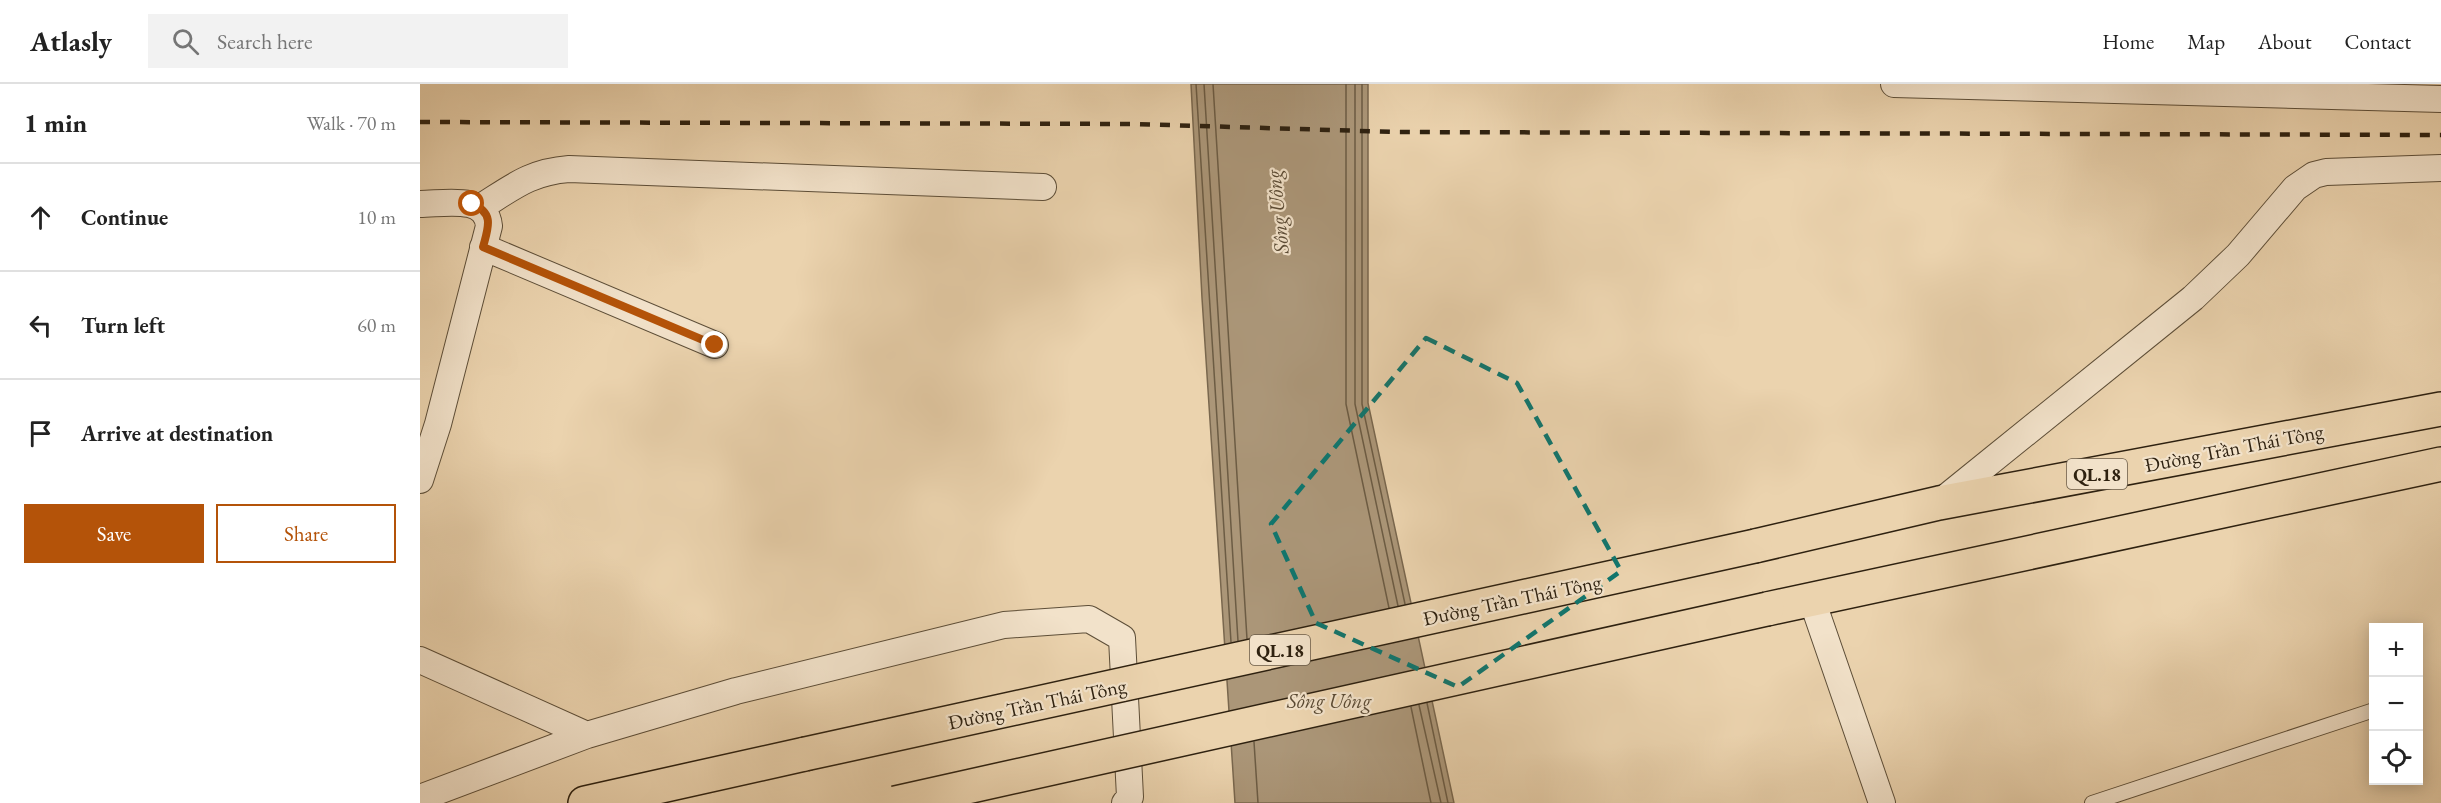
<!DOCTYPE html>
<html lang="en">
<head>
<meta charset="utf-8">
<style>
	body { margin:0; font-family:"EB Garamond",serif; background:#f2f2f2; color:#222 }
	.controls { position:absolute; right:18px; bottom:18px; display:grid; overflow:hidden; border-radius:0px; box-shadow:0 3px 15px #0003 }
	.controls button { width:54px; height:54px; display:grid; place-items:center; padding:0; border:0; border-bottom:2px solid #e0e0e0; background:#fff; color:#222; font:30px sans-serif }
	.stop { position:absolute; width:18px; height:18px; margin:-14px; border:4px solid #b45309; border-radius:50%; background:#fff }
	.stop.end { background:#b45309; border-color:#fff; box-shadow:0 2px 6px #0008 }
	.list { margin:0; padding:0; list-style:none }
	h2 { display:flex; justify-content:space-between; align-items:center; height:78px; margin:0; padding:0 24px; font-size:26px }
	h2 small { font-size:20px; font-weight:400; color:#767676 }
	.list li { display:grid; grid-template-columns:39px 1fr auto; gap:18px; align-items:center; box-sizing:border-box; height:108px; padding:0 24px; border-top:2px solid #e0e0e0 }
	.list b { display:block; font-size:22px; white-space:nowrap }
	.list em { font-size:20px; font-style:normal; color:#767676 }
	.actions { display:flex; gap:12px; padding:18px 24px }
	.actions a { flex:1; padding:14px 0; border:2px solid #b45309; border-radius:0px; text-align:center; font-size:21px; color:#b45309 }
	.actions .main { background:#b45309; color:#fff }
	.icon { flex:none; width:33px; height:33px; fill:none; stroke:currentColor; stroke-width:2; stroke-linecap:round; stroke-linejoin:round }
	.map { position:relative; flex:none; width:2021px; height:719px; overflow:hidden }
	header { display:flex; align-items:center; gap:36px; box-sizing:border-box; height:84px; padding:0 30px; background:#fff; border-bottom:2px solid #e0e0e0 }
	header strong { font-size:28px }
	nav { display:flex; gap:33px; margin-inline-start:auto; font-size:21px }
	.search { width:420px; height:54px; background:#f2f2f2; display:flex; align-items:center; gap:15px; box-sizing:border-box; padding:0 21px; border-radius:0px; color:#767676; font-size:22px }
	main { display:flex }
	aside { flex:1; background:#fff }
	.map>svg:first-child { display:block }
	.water { fill:#ab9678; stroke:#79674e; stroke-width:1.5 }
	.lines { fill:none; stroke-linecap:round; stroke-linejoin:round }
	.shore { stroke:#6c5c44; stroke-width:1.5 }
	.service-casing { stroke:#5d4e38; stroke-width:16 }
	.minor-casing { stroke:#5d4e38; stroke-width:28 }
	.trunk-casing { stroke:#2e2110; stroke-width:36 }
	.service { stroke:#f2e2ca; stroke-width:14 }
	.minor { stroke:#f2e2ca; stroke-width:26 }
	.trunk { stroke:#ebd3ae; stroke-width:33 }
	.rail { stroke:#2e2110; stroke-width:4.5; stroke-dasharray:10 10; stroke-linecap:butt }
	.trunk-bridge-casing { stroke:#2e2110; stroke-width:36; stroke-linecap:butt }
	.trunk-bridge { stroke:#ebd3ae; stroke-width:33 }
	.route { stroke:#b45309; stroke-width:8 }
	.marked { fill:none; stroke:#0f766e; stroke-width:4.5; stroke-dasharray:12 8; stroke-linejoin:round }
	.labels { text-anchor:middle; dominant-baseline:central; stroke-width:4.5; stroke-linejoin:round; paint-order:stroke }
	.shield { fill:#f2e2ca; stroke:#695b48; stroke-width:1.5 }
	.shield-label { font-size:18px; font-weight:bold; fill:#2e2110 }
	.street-label { font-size:20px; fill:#2e2110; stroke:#f2e2ca }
	.water-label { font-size:21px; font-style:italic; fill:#5a4a34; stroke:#f2e2ca }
</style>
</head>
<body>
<header>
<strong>Atlasly</strong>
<div class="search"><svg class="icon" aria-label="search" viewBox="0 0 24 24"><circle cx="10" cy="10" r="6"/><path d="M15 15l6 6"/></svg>Search here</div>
<nav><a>Home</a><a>Map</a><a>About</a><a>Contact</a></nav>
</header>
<main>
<aside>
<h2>1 min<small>Walk · 70 m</small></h2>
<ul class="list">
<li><svg class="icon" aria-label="ahead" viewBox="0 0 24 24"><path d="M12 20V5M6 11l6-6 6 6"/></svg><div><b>Continue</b></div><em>10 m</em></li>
<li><svg class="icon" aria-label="left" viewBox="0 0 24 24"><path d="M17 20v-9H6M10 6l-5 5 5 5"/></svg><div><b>Turn left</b></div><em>60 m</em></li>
<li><svg class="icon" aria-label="arrive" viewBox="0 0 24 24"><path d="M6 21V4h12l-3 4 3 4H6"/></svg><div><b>Arrive at destination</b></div></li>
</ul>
<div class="actions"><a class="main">Save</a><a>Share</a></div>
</aside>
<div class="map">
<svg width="2021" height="719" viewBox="0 0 2021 719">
	<rect width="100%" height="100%" fill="#ebd3ae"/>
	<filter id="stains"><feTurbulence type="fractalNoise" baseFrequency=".00333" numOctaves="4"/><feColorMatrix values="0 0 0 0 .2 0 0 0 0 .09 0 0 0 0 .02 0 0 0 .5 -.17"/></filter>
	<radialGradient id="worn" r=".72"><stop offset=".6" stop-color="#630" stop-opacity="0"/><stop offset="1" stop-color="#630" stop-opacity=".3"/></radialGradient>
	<!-- water -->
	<path class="water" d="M 771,0 L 948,0 L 948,319 L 1034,719 L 815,719 L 782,214 Z"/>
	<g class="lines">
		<!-- shore -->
		<path class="shore" d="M 776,0 L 811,558
			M 784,0 L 818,557
			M 793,0 L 827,555
			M 926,0 L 926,320 L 969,524
			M 935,0 L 935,320 L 978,522
			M 942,0 L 942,320 L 985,520
			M 1007,619 L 1028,719
			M 999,621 L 1021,719
			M 991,623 L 1011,719
			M 834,658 L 838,719"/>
		<!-- service casing -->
		<g class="service-casing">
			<path id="service" d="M 1672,719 L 1954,626"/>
		</g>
		<!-- minor casing -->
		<g class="minor-casing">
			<path id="minor" d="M 1474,0 L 2021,15
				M 0,120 C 24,120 66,110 69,142 L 18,340 L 0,396
				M 61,123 C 93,103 110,88 149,85 L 623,103
				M 63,163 L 295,261
				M 1519,419 L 1773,214 L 1818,171 L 1875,104 L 1894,91 L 1906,88 L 2021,84
				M 1392,516 L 1462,719
				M 0,576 L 167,651
				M 0,714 L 167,651 L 316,607 L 584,541 L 669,535 L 702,554 L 710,713 L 705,719"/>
		</g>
		<!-- trunk casing -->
		<g class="trunk-casing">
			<path id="trunk" d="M 1335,462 L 1519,419 L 2021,325
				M 1347,525 L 2021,380
				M 165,719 L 385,670"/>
		</g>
		<!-- service -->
		<use href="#service" class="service"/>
		<!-- minor -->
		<use href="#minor" class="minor"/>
		<!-- trunk -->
		<use href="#trunk" class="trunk"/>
		<!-- rail -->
		<path class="rail" d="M 0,38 L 715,40 L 976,48 L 2021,51"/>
		<!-- trunk-bridge casing -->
		<g class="trunk-bridge-casing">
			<path id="trunk-bridge" d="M 385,670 L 1335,462
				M 475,719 L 1347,525"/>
		</g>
		<!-- trunk-bridge -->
		<use href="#trunk-bridge" class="trunk-bridge"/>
	</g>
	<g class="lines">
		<!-- route -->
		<path class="route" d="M 52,120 C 75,129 68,144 63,163 L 295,261"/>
	</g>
	<!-- marked area -->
	<path class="marked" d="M 1006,254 L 1097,299 L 1201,487 L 1038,603 L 896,539 L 851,440 Z"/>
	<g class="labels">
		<!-- shield labels -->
		<g class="shield">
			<rect x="1647" y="375" width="60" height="30" rx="4.5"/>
			<rect x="830" y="551" width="60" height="30" rx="4.5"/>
		</g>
		<g class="shield-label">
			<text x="1677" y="390">QL.18</text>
			<text x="860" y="566">QL.18</text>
		</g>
		<!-- street labels -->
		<g class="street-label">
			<text transform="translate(1814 364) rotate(-11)">Đường Trần Thái Tông</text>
			<text transform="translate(1092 516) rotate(-12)">Đường Trần Thái Tông</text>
			<text transform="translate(617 620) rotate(-12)">Đường Trần Thái Tông</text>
		</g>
		<!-- water labels -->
		<g class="water-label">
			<text transform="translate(857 128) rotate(-96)">Sông Uông</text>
			<text x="909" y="616">Sông Uông</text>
		</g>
	</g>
	<rect width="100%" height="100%" filter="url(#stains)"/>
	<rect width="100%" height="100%" fill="url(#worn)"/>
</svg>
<div class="controls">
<button>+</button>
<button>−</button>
<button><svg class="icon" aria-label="locate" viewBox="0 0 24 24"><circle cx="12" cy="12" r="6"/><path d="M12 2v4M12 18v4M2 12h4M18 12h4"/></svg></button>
</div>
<div class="stop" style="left:52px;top:120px"></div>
<div class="stop end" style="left:295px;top:261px"></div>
</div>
</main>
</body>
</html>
